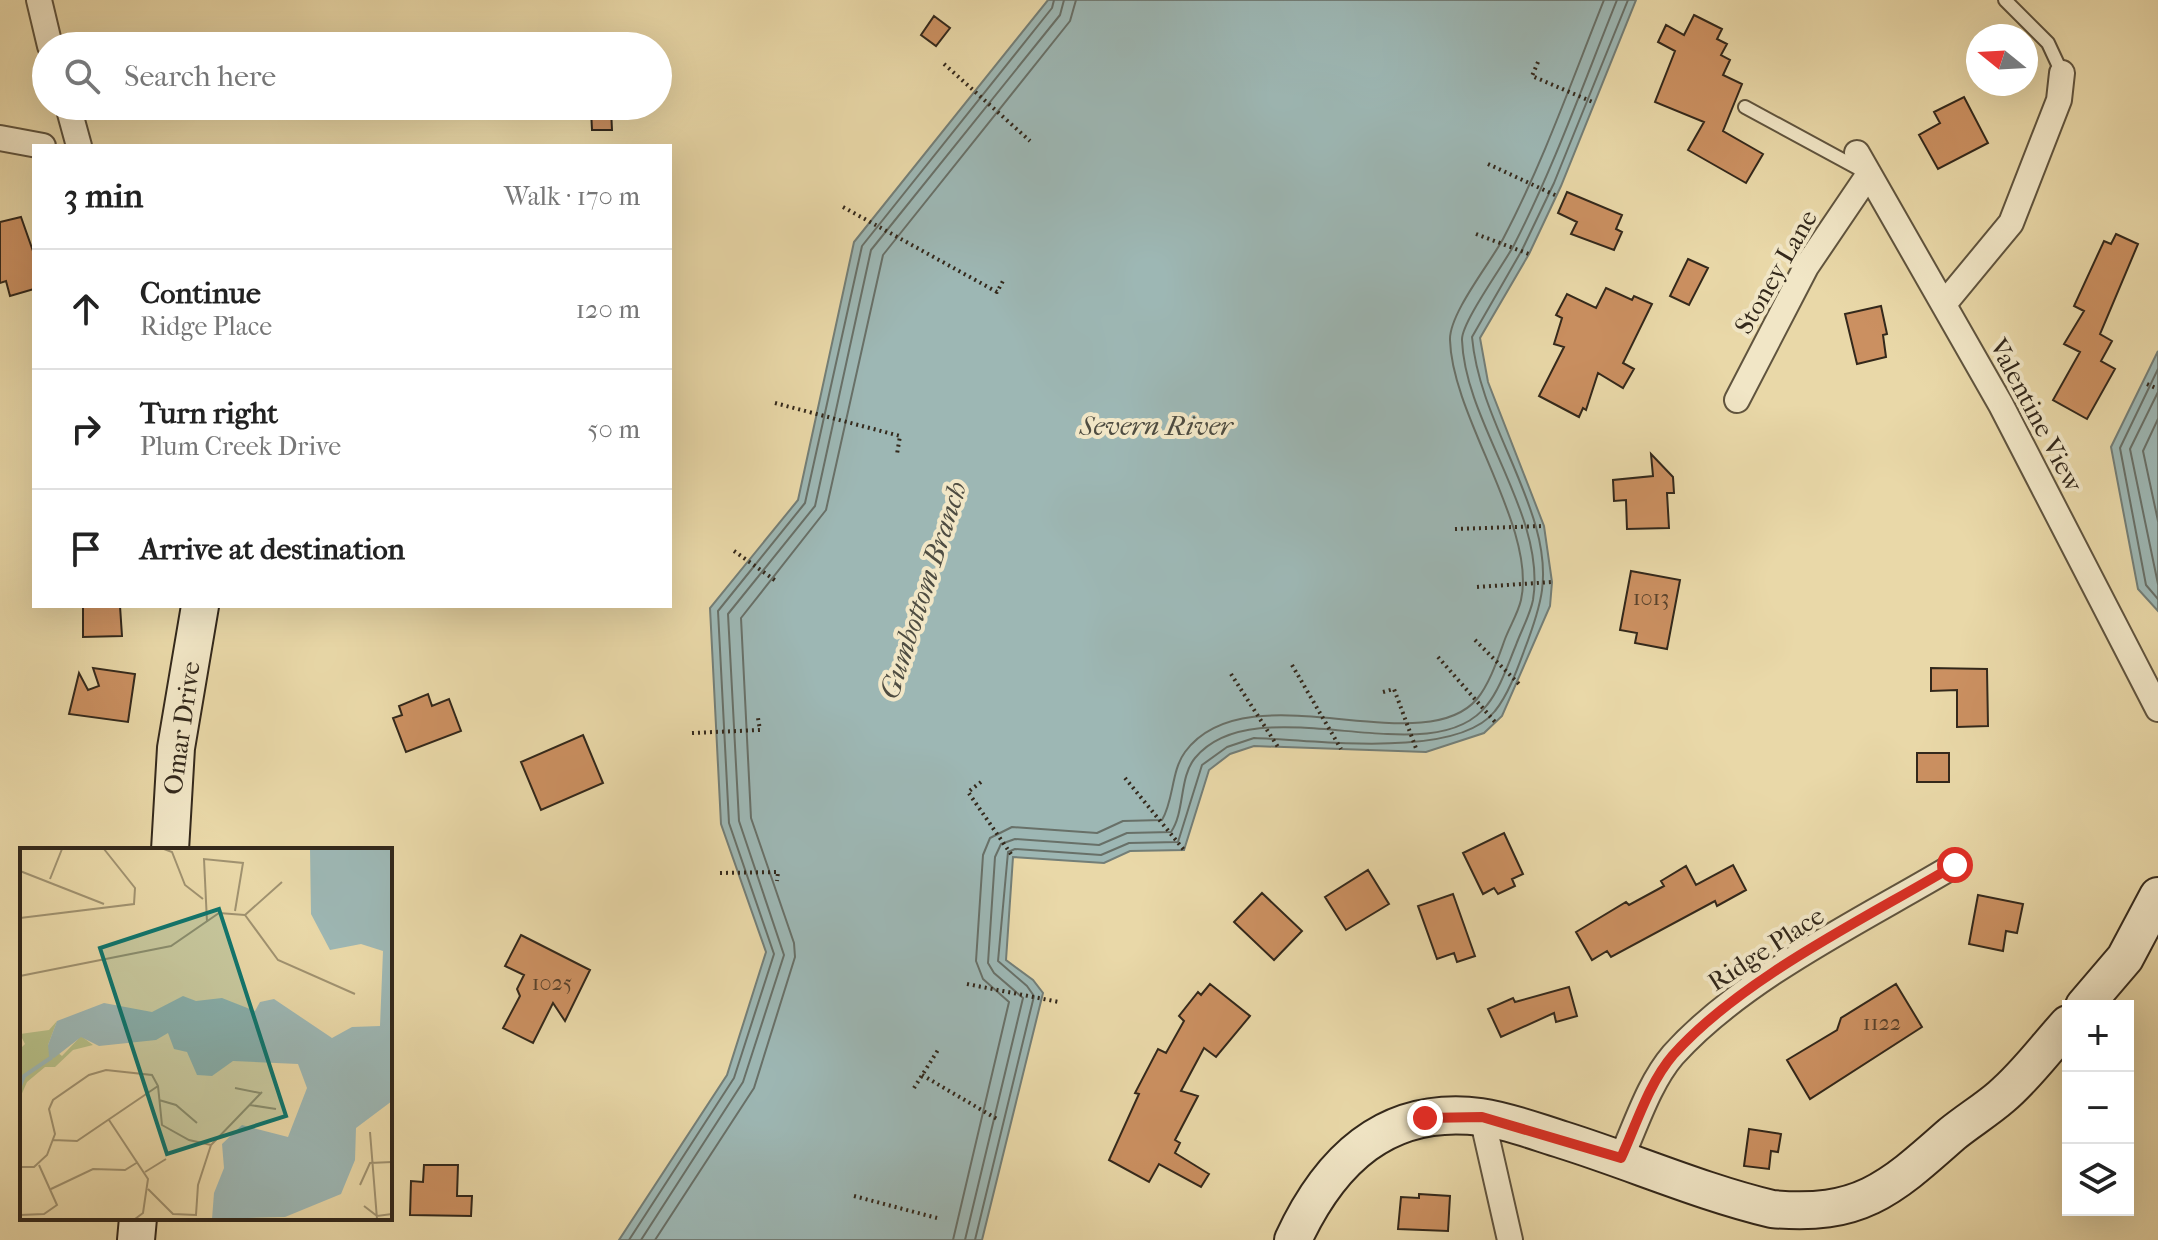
<!DOCTYPE html>
<html lang="en">
<head>
<meta charset="utf-8">
<style>
	body { margin:0; font-family:"IM FELL French Canon",serif; background:#f2f2f2; color:#222 }
	.controls { position:absolute; right:24px; bottom:24px; display:grid; overflow:hidden; border-radius:0px; box-shadow:0 8px 32px #0002 }
	.controls button { width:72px; height:72px; display:grid; place-items:center; padding:0; border:0; border-bottom:2px solid #e0e0e0; background:#fff; color:#222; font:40px sans-serif }
	.compass { position:absolute; left:1966px; top:24px; width:72px; height:72px; border-radius:50%; background:#fff; box-shadow:0 8px 32px #0002; rotate:288deg }
	.stop { position:absolute; width:24px; height:24px; margin:-18px; border:6px solid #d93025; border-radius:50%; background:#fff }
	.stop.end { background:#d93025; border-color:#fff; box-shadow:0 2px 8px #0008 }
	.list { margin:0; padding:0; list-style:none }
	h2 { display:flex; justify-content:space-between; align-items:center; height:104px; margin:0; padding:0 32px; font-size:34px }
	h2 small { font-size:26px; font-weight:400; color:#767676 }
	.list li { display:grid; grid-template-columns:52px 1fr auto; gap:24px; align-items:center; box-sizing:border-box; height:120px; padding:0 32px; border-top:2px solid #e0e0e0 }
	.list b { display:block; font-size:30px; white-space:nowrap }
	.list p { margin:0; font-size:26px; white-space:nowrap; color:#767676 }
	.list em { font-size:26px; font-style:normal; color:#767676 }
	.icon { flex:none; width:44px; height:44px; fill:none; stroke:currentColor; stroke-width:2; stroke-linecap:round; stroke-linejoin:round }
	.map { position:relative; flex:none; width:2158px; height:1240px; overflow:hidden }
	.search { position:absolute; background:#fff; box-shadow:0 8px 32px #0002; left:32px; top:32px; width:640px; height:88px; display:flex; align-items:center; gap:20px; box-sizing:border-box; padding:0 28px; border-radius:44px; color:#767676; font-size:30px }
	.panel { position:absolute; background:#fff; box-shadow:0 8px 32px #0002; left:32px; top:144px; width:640px; height:464px; border-radius:0px }
	.map>svg:first-child { display:block }
	.water { fill:#9db7b4; stroke:#737e77; stroke-width:2 }
	.lines { fill:none; stroke-linecap:round; stroke-linejoin:round }
	.shore { stroke:#687068; stroke-width:2 }
	.building { fill:#cb9061; stroke:#33281b; stroke-width:2 }
	.lane-casing { stroke:#60543e; stroke-width:16 }
	.street-casing { stroke:#60543e; stroke-width:28 }
	.secondary-casing { stroke:#33281b; stroke-width:40 }
	.path { stroke:#33281b; stroke-width:4; stroke-dasharray:2 4; stroke-linecap:butt }
	.lane { stroke:#f1e6c6; stroke-width:12 }
	.street { stroke:#f1e6c6; stroke-width:24 }
	.secondary { stroke:#f1e6c6; stroke-width:36 }
	.route { stroke:#d93025; stroke-width:10 }
	.labels { text-anchor:middle; dominant-baseline:central; stroke-width:8; stroke-linejoin:round; paint-order:stroke }
	.number-label { font-size:22px; fill:#59422c }
	.street-label { font-size:26px; fill:#33281b; stroke:#f1e6c6 }
	.water-label { font-size:28px; font-style:italic; fill:#4e4c41; stroke:#f1e6c6 }
	.inset-river { fill:none; stroke:#9db7b4; stroke-width:4 }
	.inset-road { fill:none; stroke:#a09270; stroke-width:2 }
	.view { fill:#0f766e; fill-opacity:0.15; stroke:#0f766e; stroke-width:4 }
	.inset-edge { fill:none; stroke:#33281b; stroke-width:4 }
</style>
</head>
<body>
<div class="map">
<svg width="2158" height="1240" viewBox="0 0 2158 1240">
	<rect width="100%" height="100%" fill="#e9d8a8"/>
	<filter id="stains"><feTurbulence type="fractalNoise" baseFrequency=".0025" numOctaves="4"/><feColorMatrix values="0 0 0 0 .2 0 0 0 0 .09 0 0 0 0 .02 0 0 0 .5 -.17"/></filter>
	<radialGradient id="worn" r=".72"><stop offset=".6" stop-color="#630" stop-opacity="0"/><stop offset="1" stop-color="#630" stop-opacity=".3"/></radialGradient>
	<!-- water -->
	<path class="water" d="M 1048,0 L 1636,0 L 1561,186 L 1529,254 L 1480,338 L 1488,382 L 1544,526 L 1552,582 L 1550,606 L 1502,716 L 1484,733 L 1426,752 L 1254,746 L 1230,754 L 1209,770 L 1184,850 L 1130,851 L 1104,863 L 1013,857 L 1006,960 L 1033,980 L 1043,993 L 982,1240 L 619,1240 L 727,1075 L 766,952 L 721,824 L 710,608 L 798,500 L 854,242 Z
		M 2158,351 L 2158,611 L 2138,589 L 2111,447 Z"/>
	<g class="lines">
		<!-- shore -->
		<path class="shore" d="M 2158,369 L 2120,448 L 2146,585 L 2158,599
			M 2158,392 L 2130,449 L 2158,584
			M 2158,419 L 2143,451 L 2158,521
			M 629,1240 L 734,1078 L 774,954 L 729,823 L 718,611 L 805,503 L 862,246 L 1052,8 L 1054,0
			M 641,1240 L 743,1082 L 784,955 L 739,821 L 728,614 L 815,506 L 871,250 L 1060,15 L 1064,0
			M 655,1240 L 754,1088 L 795,957 L 794,943 L 751,818 L 741,618 L 826,510 L 883,255 L 1070,21 L 1076,0
			M 953,1240 L 1009,1002 L 983,979 L 976,961 L 983,855 L 990,838 L 1012,827 L 1097,833 L 1123,821 L 1162,820 C 1174,800 1171,771 1185,752 C 1247,668 1421,764 1477,699 C 1490,683 1498,658 1505,639 C 1510,626 1518,613 1521,600 C 1537,528 1452,417 1450,340 C 1449,314 1490,263 1503,239 C 1543,163 1572,80 1604,0
			M 965,1240 L 1023,998 L 994,973 L 988,963 L 995,857 L 1001,844 L 1015,839 L 1099,845 L 1127,833 L 1171,832 C 1185,812 1179,777 1195,758 C 1257,683 1431,778 1487,705 C 1500,689 1508,664 1516,645 C 1521,631 1530,615 1533,600 C 1547,515 1465,424 1462,340 C 1461,323 1504,264 1514,245 C 1554,167 1584,82 1617,0
			M 975,1240 L 1034,996 L 1027,986 L 998,961 L 1008,852 L 1015,849 L 1101,855 L 1129,843 L 1178,842 L 1202,765 L 1227,747 L 1254,738 C 1313,740 1457,760 1495,711 C 1508,695 1517,670 1524,651 C 1542,604 1550,577 1536,527 C 1518,463 1478,404 1472,337 L 1522,250 L 1554,183 L 1628,0"/>
	</g>
	<!-- building -->
	<path class="building" d="M 1694,15 L 1722,29 L 1717,39 L 1727,44 L 1721,55 L 1730,60 L 1723,75 L 1742,84 L 1723,131 L 1763,154 L 1746,183 L 1688,150 L 1704,122 L 1655,102 L 1675,51 L 1658,42 L 1666,25 L 1684,35 Z
		M 934,16 L 950,28 L 936,46 L 921,35 Z
		M 1964,97 L 1988,143 L 1938,169 L 1919,135 L 1940,123 L 1934,112 Z
		M 611,109 L 612,130 L 592,130 L 591,110 Z
		M 1567,192 L 1622,215 L 1616,229 L 1622,232 L 1614,250 L 1571,234 L 1577,222 L 1558,213 Z
		M 21,217 L 34,254 L 34,289 L 10,296 L 6,281 L 0,283 L 0,222 Z
		M 2116,234 L 2138,244 L 2100,334 L 2112,341 L 2101,361 L 2115,369 L 2087,419 L 2053,400 L 2080,352 L 2064,344 L 2084,311 L 2074,306 L 2104,241 L 2111,244 Z
		M 1688,259 L 1708,268 L 1689,305 L 1670,296 Z
		M 1606,288 L 1632,300 L 1634,296 L 1652,304 L 1623,363 L 1634,369 L 1623,388 L 1598,373 L 1586,410 L 1583,408 L 1579,417 L 1539,396 L 1564,347 L 1554,344 L 1562,318 L 1556,315 L 1567,294 L 1596,308 Z
		M 1881,306 L 1887,334 L 1883,335 L 1886,357 L 1857,364 L 1845,314 Z
		M 1651,454 L 1673,477 L 1674,493 L 1667,493 L 1669,528 L 1627,529 L 1626,500 L 1614,501 L 1613,480 L 1653,476 Z
		M 1631,571 L 1680,580 L 1667,649 L 1635,643 L 1637,633 L 1620,630 Z
		M 83,606 L 120,606 L 122,636 L 83,637 Z
		M 93,668 L 135,674 L 128,722 L 69,714 L 79,673 L 88,690 L 99,686 Z
		M 1931,668 L 1987,669 L 1988,726 L 1957,727 L 1957,690 L 1931,691 Z
		M 428,694 L 432,706 L 449,699 L 461,731 L 406,752 L 393,718 L 402,715 L 399,706 Z
		M 583,735 L 603,783 L 541,810 L 521,762 Z
		M 1917,753 L 1949,753 L 1949,782 L 1917,782 Z
		M 1504,833 L 1523,874 L 1512,879 L 1515,886 L 1498,894 L 1494,888 L 1483,894 L 1463,853 Z
		M 1733,865 L 1746,890 L 1717,906 L 1715,901 L 1611,957 L 1607,951 L 1592,960 L 1576,932 L 1626,902 L 1629,905 L 1664,886 L 1661,881 L 1686,866 L 1696,885 Z
		M 1368,870 L 1389,904 L 1346,930 L 1325,897 Z
		M 1262,893 L 1302,931 L 1274,960 L 1234,922 Z
		M 1453,894 L 1475,956 L 1457,962 L 1454,953 L 1437,959 L 1418,906 Z
		M 1978,895 L 2023,904 L 2017,933 L 2006,931 L 2003,951 L 1969,944 Z
		M 521,935 L 590,970 L 565,1021 L 553,1003 L 533,1043 L 503,1028 L 520,996 L 517,989 L 524,975 L 505,966 Z
		M 1210,984 L 1250,1016 L 1216,1057 L 1204,1048 L 1181,1091 L 1198,1096 L 1175,1140 L 1180,1143 L 1175,1153 L 1209,1174 L 1201,1187 L 1159,1164 L 1149,1182 L 1109,1160 L 1139,1094 L 1135,1093 L 1158,1049 L 1166,1053 L 1184,1021 L 1179,1016 L 1198,992 L 1201,995 Z
		M 1896,984 L 1922,1027 L 1810,1099 L 1787,1060 L 1837,1030 L 1841,1018 Z
		M 1569,987 L 1577,1016 L 1556,1022 L 1554,1013 L 1501,1037 L 1488,1009 L 1513,998 L 1515,1002 Z
		M 1749,1129 L 1781,1134 L 1778,1152 L 1771,1151 L 1769,1169 L 1744,1166 Z
		M 424,1165 L 458,1165 L 457,1196 L 472,1196 L 471,1216 L 410,1215 L 411,1181 L 423,1182 Z
		M 1419,1194 L 1450,1196 L 1448,1231 L 1398,1229 L 1401,1197 L 1419,1198 Z"/>
	<g class="lines">
		<!-- lane casing -->
		<g class="lane-casing">
			<path id="lane" d="M 2005,0 L 2048,43 L 2062,73
				M 1745,107 L 1863,171"/>
		</g>
		<!-- street casing -->
		<g class="street-casing">
			<path id="street" d="M 39,0 L 50,46
				M 68,106 L 79,146
				M 0,138 L 43,146
				M 1857,153 L 2001,405 L 2158,709
				M 1944,304 L 2011,223 L 2059,100 L 2062,73
				M 1737,400 L 1806,267 L 1869,174
				M 1482,1117 L 1510,1240
				M 1621,1158 C 1636,1125 1649,1083 1673,1055 C 1743,977 1865,919 1955,865"/>
		</g>
		<!-- secondary casing -->
		<g class="secondary-casing">
			<path id="secondary" d="M 170,850 L 176,748 L 200,606
				M 2084,1006 L 2125,958 L 2158,896
				M 136,1240 L 138,1218
				M 1293,1240 C 1330,1160 1386,1105 1481,1117 C 1509,1121 1537,1132 1563,1140 C 1633,1162 1701,1192 1772,1209 C 1860,1217 1890,1189 1952,1134 C 1968,1121 1986,1110 2001,1097 C 2026,1076 2046,1048 2068,1024"/>
		</g>
		<!-- path -->
		<path class="path" d="M 1538,62 L 1532,76 L 1595,103
			M 944,64 L 1030,141
			M 1488,164 L 1557,196
			M 843,207 L 997,292 L 1004,279
			M 1476,234 L 1529,254
			M 2147,384 L 2158,389
			M 775,403 L 900,436 L 897,454
			M 1455,529 L 1544,526
			M 734,551 L 776,581
			M 1477,587 L 1552,582
			M 1475,640 L 1519,684
			M 1438,657 L 1495,722
			M 1292,665 L 1341,749
			M 1231,674 L 1278,747
			M 1383,692 L 1394,689 L 1417,751
			M 692,733 L 760,730 L 758,718
			M 1125,778 L 1184,850
			M 981,782 L 968,792 L 1013,857
			M 720,873 L 778,872 L 777,881
			M 967,984 L 1059,1002
			M 922,1075 L 997,1119
			M 914,1088 L 938,1050
			M 854,1196 L 937,1218"/>
		<!-- lane -->
		<use href="#lane" class="lane"/>
		<!-- street -->
		<use href="#street" class="street"/>
		<!-- secondary -->
		<use href="#secondary" class="secondary"/>
	</g>
	<g class="lines">
		<!-- route -->
		<path class="route" d="M 1425,1118 L 1482,1117 L 1621,1158 C 1636,1125 1649,1083 1673,1055 C 1743,977 1865,919 1955,865"/>
	</g>
	<g class="labels">
		<!-- number labels -->
		<g class="number-label">
			<text x="1651" y="598">1013</text>
			<text x="552" y="983">1025</text>
			<text x="1882" y="1023">1122</text>
		</g>
		<!-- street labels -->
		<g class="street-label">
			<text transform="translate(1776 272) rotate(-60)">Stoney Lane</text>
			<text transform="translate(2036 415) rotate(62)">Valentine View</text>
			<text transform="translate(182 728) rotate(-82)">Omar Drive</text>
			<text transform="translate(1766 949) rotate(-33)">Ridge Place</text>
		</g>
		<!-- water labels -->
		<g class="water-label">
			<text x="1156" y="425">Severn River</text>
			<text transform="translate(923 590) rotate(-72)">Gumbottom Branch</text>
		</g>
	</g>
	<!-- overview -->
	<g transform="translate(20 848)">
		<rect width="372" height="372" fill="#e9d8a8"/>
		<path d="M 37,173 L 28,197 L 42,208 L 61,188 L 73,197 L 53,202 L 35,219 L 25,219 L 7,234 L 0,250 L 0,201 L 5,196 L 0,186 L 29,182 Z" fill="#b6bf88"/>
		<path d="M 290,1 L 372,1 L 372,253 L 336,280 L 335,312 L 321,346 L 265,369 L 192,371 L 194,345 L 204,320 L 202,296 L 222,277 L 268,289 L 287,240 L 278,216 L 213,213 L 192,228 L 177,227 L 167,204 L 154,201 L 148,185 L 136,192 L 79,198 L 61,189 L 34,210 L 29,208 L 28,197 L 37,173 L 84,155 L 132,164 L 163,148 L 176,153 L 202,150 L 235,163 L 240,154 L 254,151 L 312,190 L 332,179 L 360,178 L 363,103 L 341,96 L 310,102 L 291,66 Z" fill="#9db7b4"/>
		<path class="inset-river" d="M 0,238 L 4,228 L 32,209"/>
		<path class="inset-road" d="M 144,1 L 152,4 L 165,37 L 183,51M 0,23 L 84,56M 30,31 L 42,1M 225,67 L 258,112 L 335,146M 225,67 L 262,34M 0,70 L 114,56 L 115,40 L 84,1M 187,74 L 184,11 L 223,15 L 215,63M 0,128 L 151,98 L 199,65 L 225,67M 215,240 L 240,245M 139,252 L 156,257 L 177,275M 230,257 L 256,261M 89,272 L 128,331 L 123,365 L 115,371M 350,284 L 357,371M 33,292 L 57,293 L 138,238M 0,319 L 14,319 L 27,307 L 35,286 L 29,261 L 33,252 L 69,227 L 86,222 L 132,227 L 138,238 L 142,277 L 169,292 L 191,297M 125,324 L 146,311M 340,337 L 350,315 L 372,314M 31,341 L 73,321 L 105,322 L 118,314M 128,341 L 153,366 L 176,367 L 178,337 L 191,297 L 242,244M 344,358 L 357,368 L 372,366M 0,367 L 24,366 L 37,357 L 19,317"/>
		<path class="view" d="M 199,61 L 266,268 L 147,306 L 80,100 Z"/>
		<rect width="372" height="372" class="inset-edge"/>
	</g>
	<rect width="100%" height="100%" filter="url(#stains)"/>
	<rect width="100%" height="100%" fill="url(#worn)"/>
</svg>
<div class="controls">
<button>+</button>
<button>−</button>
<button><svg class="icon" aria-label="layers" viewBox="0 0 24 24"><path d="M12 4l9 5-9 5-9-5zM3 14l9 5 9-5"/></svg></button>
</div>
<svg class="compass" viewBox="-18 -18 36 36"><path d="M0-13l5 13h-10z" fill="#e53935"/><path d="M0 13l5-13h-10z" fill="#767676"/></svg>
<div class="stop" style="left:1955px;top:865px"></div>
<div class="stop end" style="left:1425px;top:1118px"></div>
<div class="search"><svg class="icon" aria-label="search" viewBox="0 0 24 24"><circle cx="10" cy="10" r="6"/><path d="M15 15l6 6"/></svg>Search here</div>
<section class="panel">
<h2>3 min<small>Walk · 170 m</small></h2>
<ul class="list">
<li><svg class="icon" aria-label="ahead" viewBox="0 0 24 24"><path d="M12 20V5M6 11l6-6 6 6"/></svg><div><b>Continue</b><p>Ridge Place</p></div><em>120 m</em></li>
<li><svg class="icon" aria-label="right" viewBox="0 0 24 24"><path d="M7 20v-9h11M14 6l5 5-5 5"/></svg><div><b>Turn right</b><p>Plum Creek Drive</p></div><em>50 m</em></li>
<li><svg class="icon" aria-label="arrive" viewBox="0 0 24 24"><path d="M6 21V4h12l-3 4 3 4H6"/></svg><div><b>Arrive at destination</b></div></li>
</ul>
</section>
</div>
</body>
</html>
